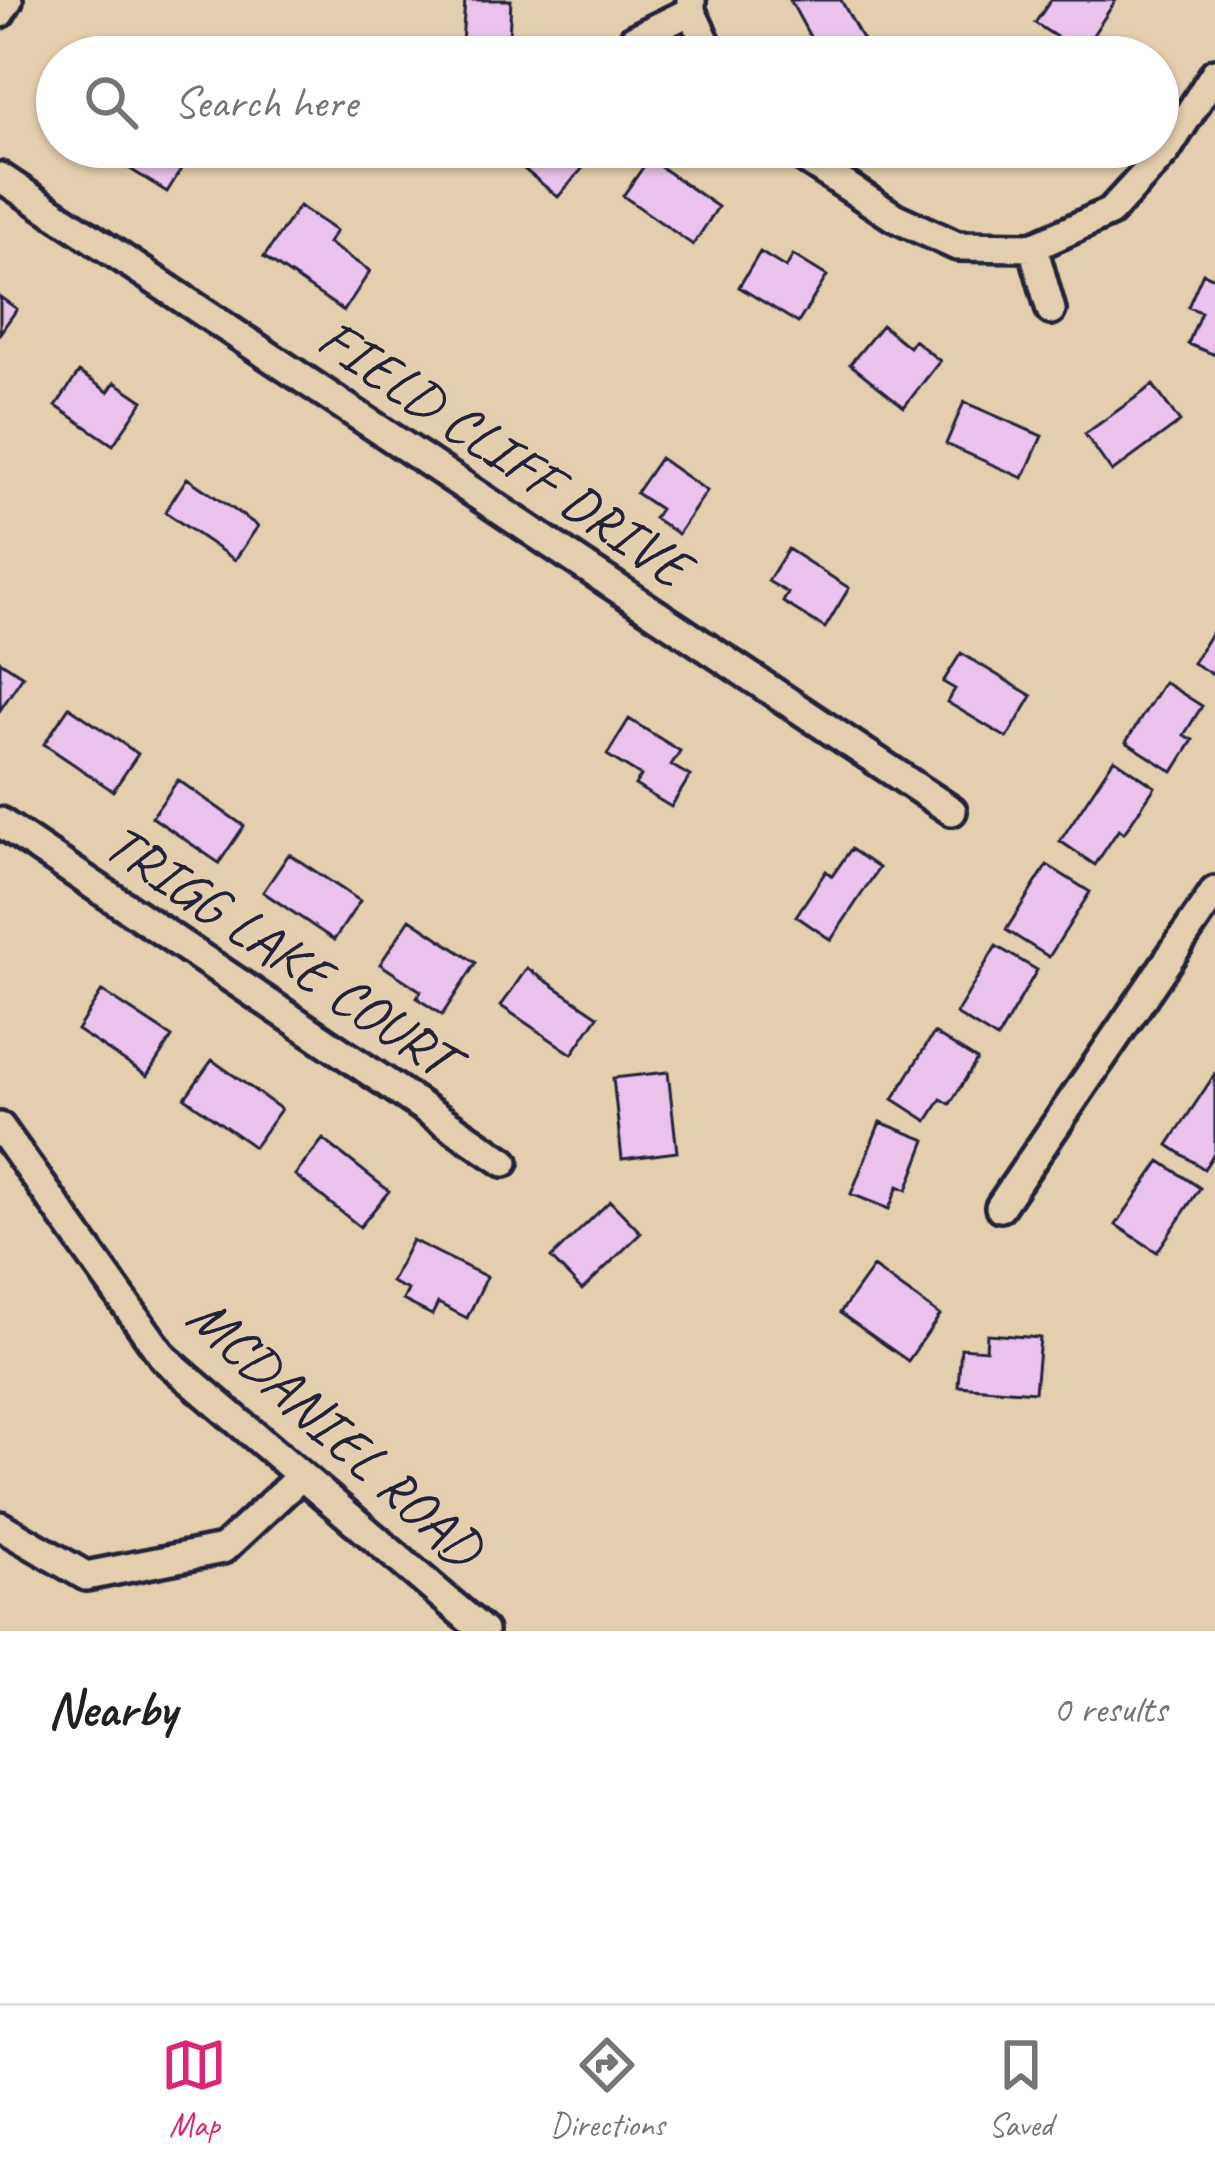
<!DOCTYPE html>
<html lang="en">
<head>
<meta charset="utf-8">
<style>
	body { margin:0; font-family:Caveat,sans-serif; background:#f6f6f6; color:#202124 }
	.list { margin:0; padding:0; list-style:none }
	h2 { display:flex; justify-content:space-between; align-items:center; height:156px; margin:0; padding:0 48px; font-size:51px }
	h2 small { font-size:39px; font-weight:400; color:#757577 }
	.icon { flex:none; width:66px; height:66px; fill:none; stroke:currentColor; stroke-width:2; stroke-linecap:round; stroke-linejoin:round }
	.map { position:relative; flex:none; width:1215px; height:1631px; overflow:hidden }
	.search { position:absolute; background:#fff; box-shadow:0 3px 9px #0004; left:36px; right:36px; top:36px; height:132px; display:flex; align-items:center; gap:30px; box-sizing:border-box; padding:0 42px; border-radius:66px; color:#757577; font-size:45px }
	.sheet { height:372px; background:#fff }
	nav { display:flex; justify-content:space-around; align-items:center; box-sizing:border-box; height:168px; border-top:3px solid #e0e0e0; background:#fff; font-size:33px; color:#757577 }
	nav a { display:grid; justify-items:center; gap:6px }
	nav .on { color:#db2777 }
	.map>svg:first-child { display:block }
	.building { fill:#eac3ec; stroke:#22223b; stroke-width:3 }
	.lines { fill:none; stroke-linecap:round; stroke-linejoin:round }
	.street-casing { stroke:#22223b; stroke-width:36 }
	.street { stroke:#e3cead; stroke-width:27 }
	.labels { text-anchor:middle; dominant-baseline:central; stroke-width:9; stroke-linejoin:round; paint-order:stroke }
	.street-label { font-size:57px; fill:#22223b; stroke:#e3cead }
</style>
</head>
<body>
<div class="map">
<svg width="1215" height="1631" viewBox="0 0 1215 1631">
	<rect width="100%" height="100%" fill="#e3cead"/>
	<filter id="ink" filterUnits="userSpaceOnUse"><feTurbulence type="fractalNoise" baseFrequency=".00833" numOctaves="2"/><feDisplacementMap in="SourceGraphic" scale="24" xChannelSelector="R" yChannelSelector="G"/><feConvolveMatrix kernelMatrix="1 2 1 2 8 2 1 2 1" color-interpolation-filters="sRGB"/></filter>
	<g filter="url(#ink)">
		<!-- building -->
		<path class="building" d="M 465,0 L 511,0 L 508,57 L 461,57 Z
			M 790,0 L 841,0 L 866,46 L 846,57 L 821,57 Z
			M 1051,0 L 1116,0 L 1081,53 L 1035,23 Z
			M 95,147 L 184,147 L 192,152 L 167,192 Z
			M 497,147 L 570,147 L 588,162 L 558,197 Z
			M 959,147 L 1044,147 L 1044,152 Z
			M 649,159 L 718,207 L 693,245 L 623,196 Z
			M 299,206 L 336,231 L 328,243 L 370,271 L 344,311 L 264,257 Z
			M 760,252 L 786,268 L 793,255 L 827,276 L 798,323 L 739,287 Z
			M 1203,273 L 1215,278 L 1215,355 L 1188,344 L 1201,312 L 1188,307 Z
			M 0,297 L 17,309 L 0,333 Z
			M 882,325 L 909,347 L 914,340 L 940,361 L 904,407 L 850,364 Z
			M 79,372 L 108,392 L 115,382 L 143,401 L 113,445 L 56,406 Z
			M 1153,385 L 1180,422 L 1112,472 L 1085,434 Z
			M 964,402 L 1042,436 L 1023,478 L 946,444 Z
			M 660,458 L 707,491 L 678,534 L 654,518 L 660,509 L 636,493 Z
			M 187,478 L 258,526 L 235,560 L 165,512 Z
			M 788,549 L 849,588 L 825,628 L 783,602 L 788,593 L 768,581 Z
			M 1215,627 L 1215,676 L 1193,663 Z
			M 961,653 L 1032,696 L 1007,738 L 947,702 L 955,689 L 943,682 Z
			M 0,661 L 23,676 L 0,710 Z
			M 1164,682 L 1202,706 L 1184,735 L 1193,740 L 1173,772 L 1126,742 Z
			M 69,707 L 138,754 L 113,791 L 44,744 Z
			M 629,719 L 680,751 L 671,765 L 690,776 L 671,807 L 635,785 L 641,776 L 607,755 Z
			M 1114,759 L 1155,787 L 1124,833 L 1119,829 L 1095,865 L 1060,841 Z
			M 178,780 L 244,826 L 219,863 L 152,817 Z
			M 851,849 L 879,868 L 831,940 L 796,916 L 826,871 L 832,876 Z
			M 289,854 L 360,901 L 334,940 L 263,892 Z
			M 1047,865 L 1090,892 L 1049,957 L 1006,930 Z
			M 410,919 L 476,963 L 442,1015 L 417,998 L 421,991 L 380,964 Z
			M 996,946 L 1037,970 L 997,1039 L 956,1014 Z
			M 527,968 L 598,1016 L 572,1054 L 501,1006 Z
			M 102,991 L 172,1037 L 147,1076 L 77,1030 Z
			M 934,1033 L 977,1060 L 950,1104 L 941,1099 L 927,1121 L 893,1099 Z
			M 212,1060 L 281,1109 L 254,1147 L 185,1098 Z
			M 668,1072 L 677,1152 L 622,1159 L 613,1078 Z
			M 1215,1074 L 1215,1152 L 1204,1169 L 1168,1145 Z
			M 880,1122 L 926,1140 L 907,1190 L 898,1186 L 889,1209 L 851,1194 Z
			M 323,1139 L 389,1191 L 360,1227 L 295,1175 Z
			M 1160,1161 L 1200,1188 L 1157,1252 L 1116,1225 Z
			M 610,1201 L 641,1233 L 582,1290 L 551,1258 Z
			M 412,1240 L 487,1277 L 467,1318 L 438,1303 L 432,1315 L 403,1300 L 408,1290 L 391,1282 Z
			M 873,1267 L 940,1315 L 908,1361 L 840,1313 Z
			M 987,1334 L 1040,1338 L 1035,1392 L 958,1386 L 961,1348 L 986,1350 Z"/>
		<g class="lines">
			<!-- street casing -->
			<g class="street-casing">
				<path id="street" d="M 691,0 L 691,11 L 713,57
					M 0,13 L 8,0
					M 634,39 L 691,11
					M 787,147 L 894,217 L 957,246 L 1033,247 L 1110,212 L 1165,152 L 1215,73
					M 0,177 L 952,811
					M 1033,247 L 1051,310
					M 0,822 L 504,1162
					M 0,1127 L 164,1358 L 483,1631
					M 1000,1207 L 1215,891
					M 0,1526 L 86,1576 L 223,1549 L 301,1476"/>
			</g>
			<!-- street -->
			<use href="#street" class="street"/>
		</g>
	</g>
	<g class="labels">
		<!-- street labels -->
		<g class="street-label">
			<text transform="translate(504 452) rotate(34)">FIELD CLIFF DRIVE</text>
			<text transform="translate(280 950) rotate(34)">TRIGG LAKE COURT</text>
			<text transform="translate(335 1431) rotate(42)">MCDANIEL ROAD</text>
		</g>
	</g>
</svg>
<div class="search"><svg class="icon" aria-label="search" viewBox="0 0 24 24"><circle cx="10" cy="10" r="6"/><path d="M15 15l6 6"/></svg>Search here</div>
</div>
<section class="sheet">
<h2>Nearby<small>0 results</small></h2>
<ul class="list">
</ul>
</section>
<nav>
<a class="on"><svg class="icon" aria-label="map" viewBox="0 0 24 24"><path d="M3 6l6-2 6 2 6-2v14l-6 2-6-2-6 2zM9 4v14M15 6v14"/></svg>Map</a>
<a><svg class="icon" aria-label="directions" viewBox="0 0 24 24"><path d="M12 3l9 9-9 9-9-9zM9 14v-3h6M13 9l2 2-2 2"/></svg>Directions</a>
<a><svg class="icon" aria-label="saved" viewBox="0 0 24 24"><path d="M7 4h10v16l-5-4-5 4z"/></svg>Saved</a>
</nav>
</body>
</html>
